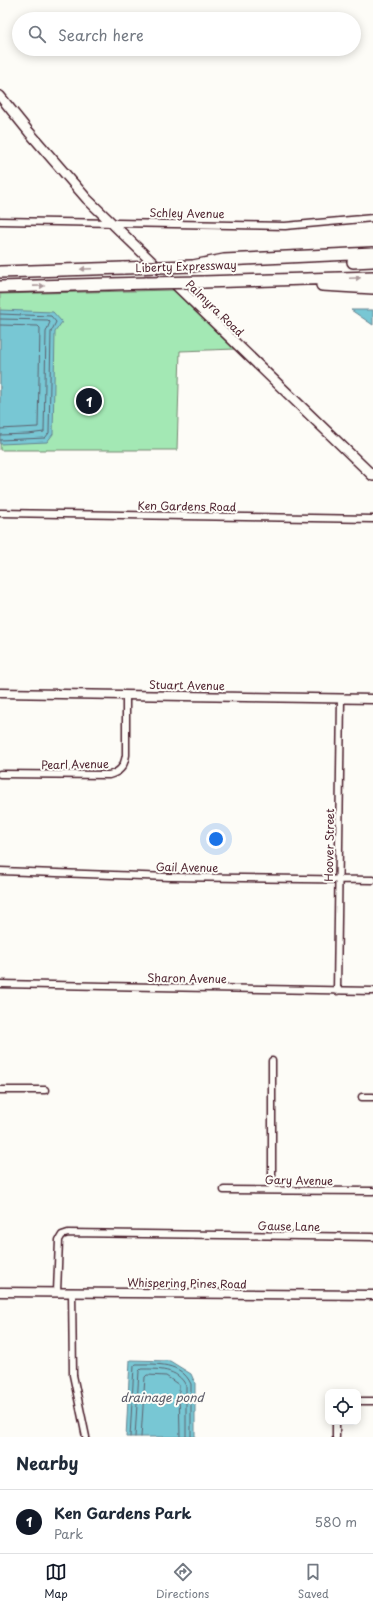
<!DOCTYPE html>
<html lang="en">
<head>
<meta charset="utf-8">
<style>
	body { margin:0; font-family:"Playpen Sans",sans-serif; background:#f6f6f7; color:#1f2937 }
	.controls { position:absolute; right:12px; bottom:12px; display:grid; overflow:hidden; border-radius:8px; box-shadow:0 2px 10px #0003 }
	.controls button { width:36px; height:36px; display:grid; place-items:center; padding:0; border:0; border-bottom:1px solid #e0e1e3; background:#fff; color:#1f2937; font:20px sans-serif }
	.you { position:absolute; left:216px; top:839px; width:14px; height:14px; margin:-10px; border:3px solid #fff; border-radius:50%; background:#1a73e8; box-shadow:0 0 0 6px #1a73e833 }
	.badge { display:grid; place-items:center; width:26px; height:26px; border-radius:50%; background:#111827; color:#fff; font-size:13px; font-weight:700 }
	.pin { position:absolute; translate:-50% -50%; border:2px solid #fff; box-shadow:0 1px 4px #0006 }
	.list { margin:0; padding:0; list-style:none }
	h2 { display:flex; justify-content:space-between; align-items:center; height:52px; margin:0; padding:0 16px; font-size:17px }
	h2 small { font-size:13px; font-weight:400; color:#747a83 }
	.list li { display:grid; grid-template-columns:26px 1fr auto; gap:12px; align-items:center; box-sizing:border-box; height:64px; padding:0 16px; border-top:1px solid #e0e1e3 }
	.list b { display:block; font-size:15px; white-space:nowrap }
	.list p { margin:0; font-size:13px; white-space:nowrap; color:#747a83 }
	.list em { font-size:13px; font-style:normal; color:#747a83 }
	.icon { flex:none; width:22px; height:22px; fill:none; stroke:currentColor; stroke-width:2; stroke-linecap:round; stroke-linejoin:round }
	.map { position:relative; flex:none; width:373px; height:1437px; overflow:hidden }
	.search { position:absolute; background:#fff; box-shadow:0 2px 10px #0003; left:12px; right:12px; top:12px; height:44px; display:flex; align-items:center; gap:10px; box-sizing:border-box; padding:0 14px; border-radius:22px; color:#747a83; font-size:15px }
	.sheet { height:116px; background:#fff }
	nav { display:flex; justify-content:space-around; align-items:center; box-sizing:border-box; height:56px; border-top:1px solid #e0e1e3; background:#fff; font-size:11px; color:#747a83 }
	nav a { display:grid; justify-items:center; gap:2px }
	nav .on { color:#111827 }
	.map>svg:first-child { display:block }
	.green { fill:#a3e8b4; stroke:#768470 }
	.water { fill:#78c7d4; stroke:#668490 }
	.lines { fill:none; stroke-linecap:round; stroke-linejoin:round }
	.shore { stroke:#5c626f; stroke-width:1 }
	.minor-casing { stroke:#4a1f2b; stroke-width:9 }
	.tertiary-casing { stroke:#4a1f2b; stroke-width:11 }
	.secondary-casing { stroke:#4a1f2b; stroke-width:12 }
	.motorway-casing { stroke:#4a1f2b; stroke-width:14 }
	.minor { stroke:#fdfcf7; stroke-width:6 }
	.tertiary { stroke:#fdfcf7; stroke-width:8 }
	.secondary { stroke:#fdfcf7; stroke-width:9 }
	.motorway { stroke:#fdfcf7; stroke-width:11 }
	.motorway-bridge-casing { stroke:#4a1f2b; stroke-width:14; stroke-linecap:butt }
	.motorway-bridge { stroke:#fdfcf7; stroke-width:11 }
	.oneway { fill:#ac999b }
	.labels { text-anchor:middle; dominant-baseline:central; stroke-width:4; stroke-linejoin:round; paint-order:stroke }
	.street-label { font-size:11px; fill:#4a1f2b; stroke:#fdfcf7 }
	.water-label { font-size:12px; font-style:italic; fill:#5a5a66; stroke:#fdfcf7 }
</style>
</head>
<body>
<div class="map">
<svg width="373" height="1437" viewBox="0 0 373 1437">
	<rect width="100%" height="100%" fill="#fdfcf7"/>
	<filter id="ink" filterUnits="userSpaceOnUse"><feTurbulence type="fractalNoise" baseFrequency=".025" numOctaves="2"/><feDisplacementMap in="SourceGraphic" scale="8" xChannelSelector="R" yChannelSelector="G"/><feConvolveMatrix kernelMatrix="1 2 1 2 8 2 1 2 1" color-interpolation-filters="sRGB"/></filter>
	<g filter="url(#ink)">
		<!-- green -->
		<path class="green" d="M 174,290 L 236,349 L 180,351 L 177,450 L 0,450 L 0,294 Z"/>
		<!-- water -->
		<path class="water" d="M 0,310 L 53,312 L 62,322 L 55,332 L 53,434 L 47,442 L 0,444 Z
			M 351,310 L 373,310 L 373,325 Z
			M 130,1360 L 170,1361 L 191,1374 L 195,1383 L 195,1437 L 126,1437 Z"/>
		<g class="lines">
			<!-- shore -->
			<path class="shore" d="M 0,314 L 51,316 L 56,322 L 51,332 L 49,433 L 45,438 L 0,440
				M 0,319 L 48,320 L 50,322 L 46,332 L 44,432 L 28,434 L 0,435
				M 0,325 L 38,326 L 40,328 L 38,427 L 0,429
				M 130,1437 L 134,1366 L 136,1364 C 157,1364 181,1362 191,1384 L 191,1437
				M 135,1437 L 139,1371 L 141,1369 C 157,1369 178,1368 186,1386 L 186,1437
				M 141,1437 L 145,1377 L 147,1375 L 166,1376 L 179,1385 L 180,1437"/>
			<!-- minor casing -->
			<g class="minor-casing">
				<path id="minor" d="M 0,221 L 285,226 L 373,218
					M 0,513 L 373,519
					M 0,774 L 109,775 C 120,772 124,767 126,755 L 126,695
					M 0,871 L 170,877 L 373,880
					M 0,984 L 373,991
					M 337,991 L 341,699
					M 0,1090 L 45,1090
					M 362,1097 L 373,1097
					M 224,1190 L 373,1191
					M 272,1190 L 272,1061
					M 57,1292 L 59,1240 L 62,1235 L 68,1233 L 373,1237
					M 72,1292 L 73,1375 L 86,1437
					M 358,1401 L 373,1401
					M 336,1422 L 336,1437"/>
			</g>
			<!-- tertiary casing -->
			<g class="tertiary-casing">
				<path id="tertiary" d="M 0,693 L 373,699
					M 0,1292 L 373,1295"/>
			</g>
			<!-- secondary casing -->
			<g class="secondary-casing">
				<path id="secondary" d="M 0,96 L 29,132 L 87,199 L 373,476"/>
			</g>
			<!-- motorway casing -->
			<g class="motorway-casing">
				<path id="motorway" d="M 353,262 L 373,261
					M 193,266 L 224,260 L 373,253
					M 0,272 L 124,268
					M 203,282 L 373,277
					M 322,285 L 373,288
					M 0,287 L 147,283"/>
			</g>
			<!-- minor -->
			<use href="#minor" class="minor"/>
			<!-- tertiary -->
			<use href="#tertiary" class="tertiary"/>
			<!-- secondary -->
			<use href="#secondary" class="secondary"/>
			<!-- motorway -->
			<use href="#motorway" class="motorway"/>
			<!-- motorway-bridge casing -->
			<g class="motorway-bridge-casing">
				<path id="motorway-bridge" d="M 124,268 L 193,266
					M 147,283 L 203,282"/>
			</g>
			<!-- motorway-bridge -->
			<use href="#motorway-bridge" class="motorway-bridge"/>
		</g>
		<!-- one-way arrows -->
		<defs><path id="oneway-solid" d="M-6-.8H1V-3.2L6.5 0L1 3.2V.8H-6Z"/></defs>
		<g class="oneway">
			<use href="#oneway-solid" transform="translate(86 269) rotate(178)"/>
			<use href="#oneway-solid" transform="translate(355 278) rotate(-2)"/>
			<use href="#oneway-solid" transform="translate(39 286) rotate(-1)"/>
		</g>
	</g>
	<g class="labels">
		<!-- street labels -->
		<g class="street-label">
			<text transform="translate(187 213) rotate(1)">Schley Avenue</text>
			<text transform="translate(186 266) rotate(-2)">Liberty Expressway</text>
			<text transform="translate(215 308) rotate(44)">Palmyra Road</text>
			<text transform="translate(187 506) rotate(1)">Ken Gardens Road</text>
			<text transform="translate(187 685) rotate(1)">Stuart Avenue</text>
			<text transform="translate(75 764) rotate(-1)">Pearl Avenue</text>
			<text transform="translate(329 845) rotate(-89)">Hoover Street</text>
			<text transform="translate(187 867) rotate(1)">Gail Avenue</text>
			<text transform="translate(187 978) rotate(1)">Sharon Avenue</text>
			<text transform="translate(299 1180) rotate(1)">Gary Avenue</text>
			<text transform="translate(289 1226) rotate(1)">Gause Lane</text>
			<text transform="translate(187 1283) rotate(1)">Whispering Pines Road</text>
		</g>
		<!-- water labels -->
		<g class="water-label">
			<text x="162" y="1397">drainage pond</text>
		</g>
	</g>
</svg>
<div class="controls">
<button><svg class="icon" aria-label="locate" viewBox="0 0 24 24"><circle cx="12" cy="12" r="6"/><path d="M12 2v4M12 18v4M2 12h4M18 12h4"/></svg></button>
</div>
<div class="you"></div>
<div class="pin badge" style="left:89px;top:401px">1</div>
<div class="search"><svg class="icon" aria-label="search" viewBox="0 0 24 24"><circle cx="10" cy="10" r="6"/><path d="M15 15l6 6"/></svg>Search here</div>
</div>
<section class="sheet">
<h2>Nearby<small></small></h2>
<ul class="list">
<li><span class="badge">1</span><div><b>Ken Gardens Park</b><p>Park</p></div><em>580 m</em></li>
</ul>
</section>
<nav>
<a class="on"><svg class="icon" aria-label="map" viewBox="0 0 24 24"><path d="M3 6l6-2 6 2 6-2v14l-6 2-6-2-6 2zM9 4v14M15 6v14"/></svg>Map</a>
<a><svg class="icon" aria-label="directions" viewBox="0 0 24 24"><path d="M12 3l9 9-9 9-9-9zM9 14v-3h6M13 9l2 2-2 2"/></svg>Directions</a>
<a><svg class="icon" aria-label="saved" viewBox="0 0 24 24"><path d="M7 4h10v16l-5-4-5 4z"/></svg>Saved</a>
</nav>
</body>
</html>
